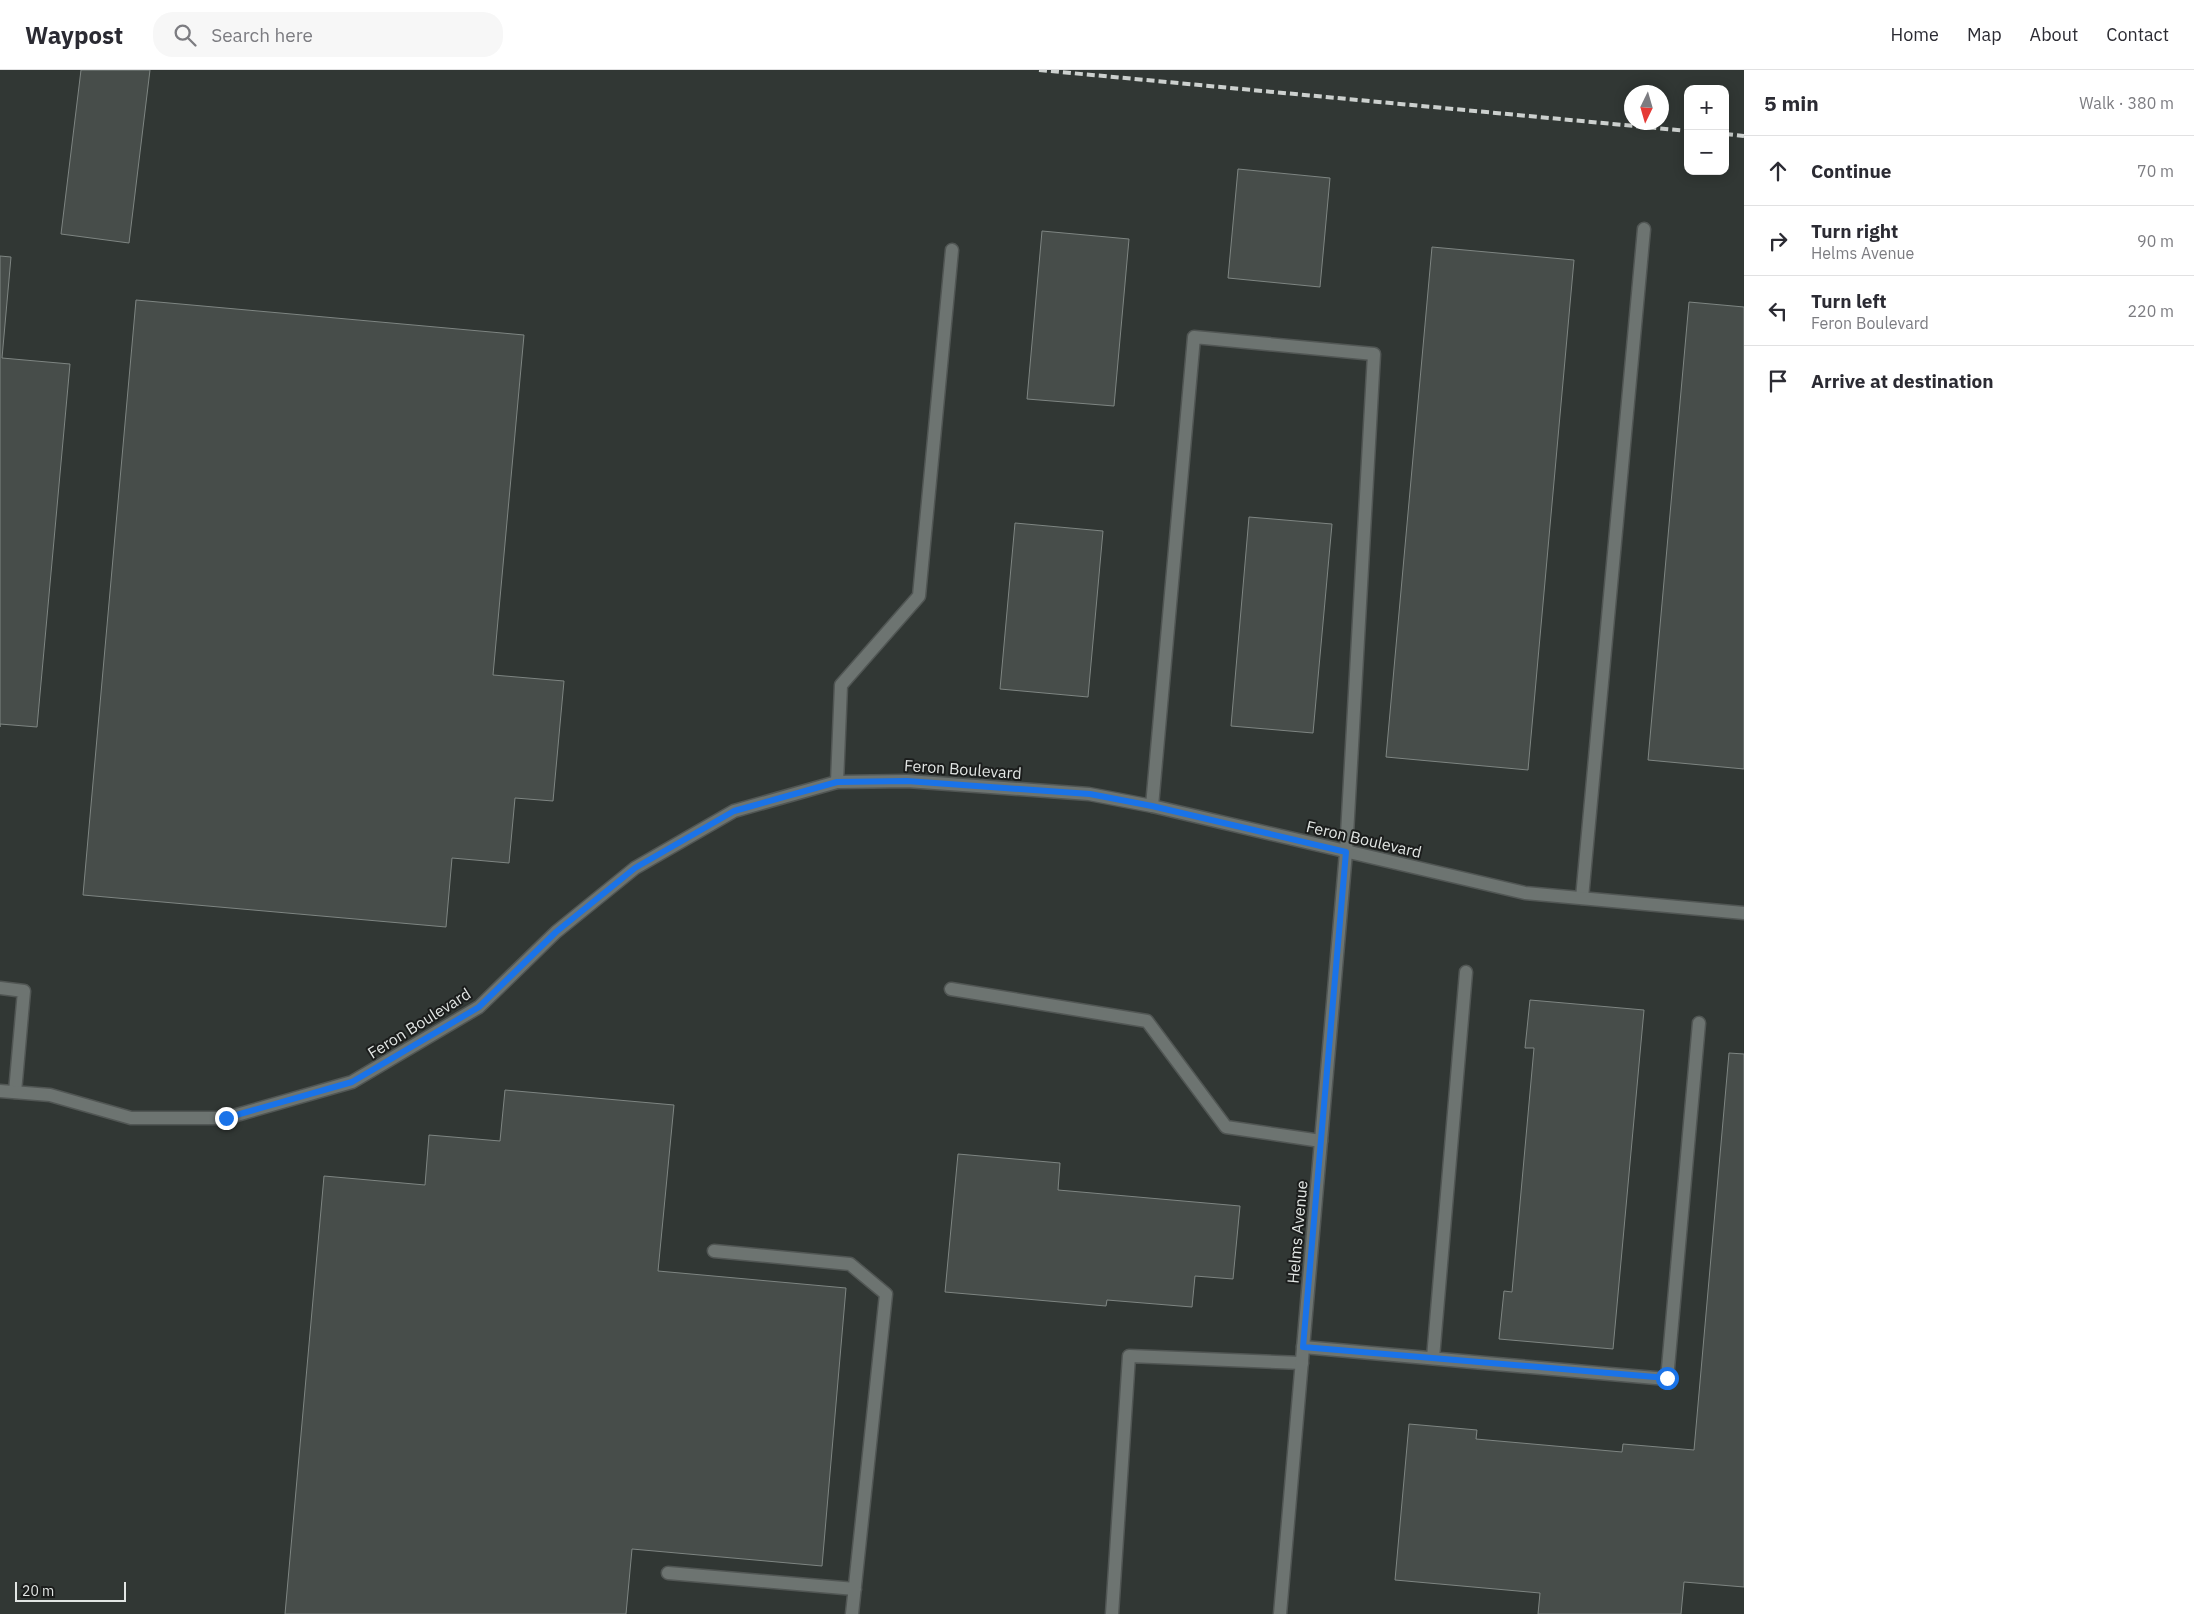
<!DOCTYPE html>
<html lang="en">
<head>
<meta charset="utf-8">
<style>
	body { margin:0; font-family:"IBM Plex Sans",sans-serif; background:#f7f7f7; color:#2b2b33 }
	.controls { position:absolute; right:15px; top:15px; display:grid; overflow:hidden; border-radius:10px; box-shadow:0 2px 12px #0003 }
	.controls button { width:45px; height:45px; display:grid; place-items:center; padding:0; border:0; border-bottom:1px solid #e1e1e2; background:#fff; color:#2b2b33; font:25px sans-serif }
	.compass { position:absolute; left:1624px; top:15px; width:45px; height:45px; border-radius:50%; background:#fff; box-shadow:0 2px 12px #0003; rotate:185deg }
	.scale { position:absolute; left:15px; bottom:12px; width:111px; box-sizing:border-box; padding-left:5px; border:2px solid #e2e6e4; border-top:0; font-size:14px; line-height:18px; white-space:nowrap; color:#e2e6e4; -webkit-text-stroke:4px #1b1d1c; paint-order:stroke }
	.stop { position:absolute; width:15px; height:15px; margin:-11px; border:4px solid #1a73e8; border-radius:50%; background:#fff }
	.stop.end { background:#1a73e8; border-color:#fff; box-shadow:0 1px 5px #0008 }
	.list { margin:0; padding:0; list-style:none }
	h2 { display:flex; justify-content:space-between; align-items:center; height:65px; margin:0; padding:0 20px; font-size:21px }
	h2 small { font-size:16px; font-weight:400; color:#7c7c81 }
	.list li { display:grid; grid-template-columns:32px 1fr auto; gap:15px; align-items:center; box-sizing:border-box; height:70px; padding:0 20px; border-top:1px solid #e1e1e2 }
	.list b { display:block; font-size:19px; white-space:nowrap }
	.list p { margin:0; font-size:16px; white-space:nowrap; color:#7c7c81 }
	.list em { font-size:16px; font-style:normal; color:#7c7c81 }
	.icon { flex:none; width:28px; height:28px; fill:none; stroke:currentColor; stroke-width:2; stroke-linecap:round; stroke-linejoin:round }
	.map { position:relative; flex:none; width:1744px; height:1544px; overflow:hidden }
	header { display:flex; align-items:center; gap:30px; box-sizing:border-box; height:70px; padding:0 25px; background:#fff; border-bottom:1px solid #e1e1e2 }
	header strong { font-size:24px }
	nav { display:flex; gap:28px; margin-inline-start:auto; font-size:18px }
	.search { width:350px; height:45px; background:#f7f7f7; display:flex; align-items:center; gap:12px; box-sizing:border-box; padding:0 18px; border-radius:20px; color:#7c7c81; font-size:19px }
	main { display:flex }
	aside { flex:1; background:#fff }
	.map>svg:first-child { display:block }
	.building { fill:#474d4a; stroke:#7e8582 }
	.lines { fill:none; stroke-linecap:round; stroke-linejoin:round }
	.service-casing { stroke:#515654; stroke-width:15 }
	.minor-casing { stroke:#515654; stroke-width:15 }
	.service { stroke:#6d7471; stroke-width:12 }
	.minor { stroke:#6d7471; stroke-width:12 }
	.rail { stroke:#ccd0ce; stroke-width:4; stroke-dasharray:8 4; stroke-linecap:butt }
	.route { stroke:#1a73e8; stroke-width:6 }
	.labels { text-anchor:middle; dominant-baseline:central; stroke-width:4; stroke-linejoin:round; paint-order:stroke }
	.street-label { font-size:16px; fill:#e2e6e4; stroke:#1b1d1c }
</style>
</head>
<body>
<header>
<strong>Waypost</strong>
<div class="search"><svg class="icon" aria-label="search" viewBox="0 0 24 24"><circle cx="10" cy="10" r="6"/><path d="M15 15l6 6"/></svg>Search here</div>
<nav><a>Home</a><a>Map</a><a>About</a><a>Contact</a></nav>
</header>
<main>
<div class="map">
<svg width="1744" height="1544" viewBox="0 0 1744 1544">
	<rect width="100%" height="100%" fill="#313734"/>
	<!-- building -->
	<path class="building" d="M 81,0 L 150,0 L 129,173 L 61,164 Z
		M 1238,99 L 1330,108 L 1320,217 L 1228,208 Z
		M 1042,161 L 1129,169 L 1114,336 L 1027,329 Z
		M 1432,177 L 1574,190 L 1528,700 L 1386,687 Z
		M 0,186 L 11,187 L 2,288 L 70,294 L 37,657 L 0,654 L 0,657 Z
		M 136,230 L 524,265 L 493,605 L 564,611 L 553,731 L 515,728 L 509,793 L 452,788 L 446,857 L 83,825 Z
		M 1689,232 L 1744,237 L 1744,699 L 1648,690 Z
		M 1249,447 L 1332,454 L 1313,663 L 1231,656 Z
		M 1015,453 L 1103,461 L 1088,627 L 1000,619 Z
		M 1530,930 L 1644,940 L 1613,1279 L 1499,1269 L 1504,1221 L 1512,1222 L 1534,978 L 1525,978 Z
		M 1729,983 L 1744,984 L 1744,1517 L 1684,1512 L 1681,1544 L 1538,1544 L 1540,1523 L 1395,1510 L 1409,1354 L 1477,1360 L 1476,1369 L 1622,1382 L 1623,1374 L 1694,1380 Z
		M 505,1020 L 674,1035 L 658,1201 L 846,1218 L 822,1496 L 632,1479 L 626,1544 L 285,1544 L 324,1106 L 425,1115 L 429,1065 L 500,1071 Z
		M 958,1084 L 1060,1093 L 1058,1120 L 1240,1136 L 1233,1209 L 1195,1206 L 1192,1237 L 1107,1230 L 1106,1236 L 945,1222 Z"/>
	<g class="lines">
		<!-- service casing -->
		<g class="service-casing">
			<path id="service" d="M 837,712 L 841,615 L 919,526 L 952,180
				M 1152,736 L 1194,267 L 1374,284 L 1346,782
				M 1582,828 L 1644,159
				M 0,918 L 24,921 L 15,1022
				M 951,919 L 1147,951 L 1226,1057 L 1321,1071
				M 714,1181 L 850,1194 L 886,1224 L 852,1544
				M 1303,1277 L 1667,1309 L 1699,953
				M 1433,1288 L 1466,902
				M 668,1503 L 855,1519
				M 1112,1544 L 1129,1286 L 1302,1293"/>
		</g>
		<!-- minor casing -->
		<g class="minor-casing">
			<path id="minor" d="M 0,1021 L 50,1025 L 131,1048 L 226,1048 L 352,1012 L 479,937 L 556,862 L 635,798 L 734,741 L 837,712 L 907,711 L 1089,724 L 1152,736 L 1525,823 L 1744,843
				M 1280,1544 L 1346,782"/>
		</g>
		<!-- service -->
		<use href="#service" class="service"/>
		<!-- minor -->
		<use href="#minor" class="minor"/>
		<!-- rail -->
		<path class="rail" d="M 1039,0 L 1688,61
			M 1725,64 L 1744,66"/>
	</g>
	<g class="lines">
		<!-- route -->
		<path class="route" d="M 226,1048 L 352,1012 L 479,937 L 556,862 L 635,798 L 734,741 L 837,712 L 907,711 L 1090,724 L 1152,736 L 1346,782 L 1303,1277 L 1667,1308"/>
	</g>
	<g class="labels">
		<!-- street labels -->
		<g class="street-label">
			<text transform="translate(963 699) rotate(4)">Feron Boulevard</text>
			<text transform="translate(1364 769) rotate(13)">Feron Boulevard</text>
			<text transform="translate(419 953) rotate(-32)">Feron Boulevard</text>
			<text transform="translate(1297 1162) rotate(-85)">Helms Avenue</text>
		</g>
	</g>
</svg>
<div class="controls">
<button>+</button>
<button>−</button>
</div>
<svg class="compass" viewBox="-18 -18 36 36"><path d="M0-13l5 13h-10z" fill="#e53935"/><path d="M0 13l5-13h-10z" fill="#7c7c81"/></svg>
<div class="scale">20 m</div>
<div class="stop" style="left:1667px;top:1308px"></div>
<div class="stop end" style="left:226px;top:1048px"></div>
</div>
<aside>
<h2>5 min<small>Walk · 380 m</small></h2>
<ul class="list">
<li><svg class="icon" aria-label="ahead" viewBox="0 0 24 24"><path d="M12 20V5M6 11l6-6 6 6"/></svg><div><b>Continue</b></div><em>70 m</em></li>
<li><svg class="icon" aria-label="right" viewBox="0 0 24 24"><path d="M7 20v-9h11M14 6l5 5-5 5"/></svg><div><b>Turn right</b><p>Helms Avenue</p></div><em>90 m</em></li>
<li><svg class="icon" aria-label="left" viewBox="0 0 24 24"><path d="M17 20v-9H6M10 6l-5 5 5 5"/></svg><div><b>Turn left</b><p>Feron Boulevard</p></div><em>220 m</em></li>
<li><svg class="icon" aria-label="arrive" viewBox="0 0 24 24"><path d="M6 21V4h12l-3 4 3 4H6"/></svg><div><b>Arrive at destination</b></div></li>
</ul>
</aside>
</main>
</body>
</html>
